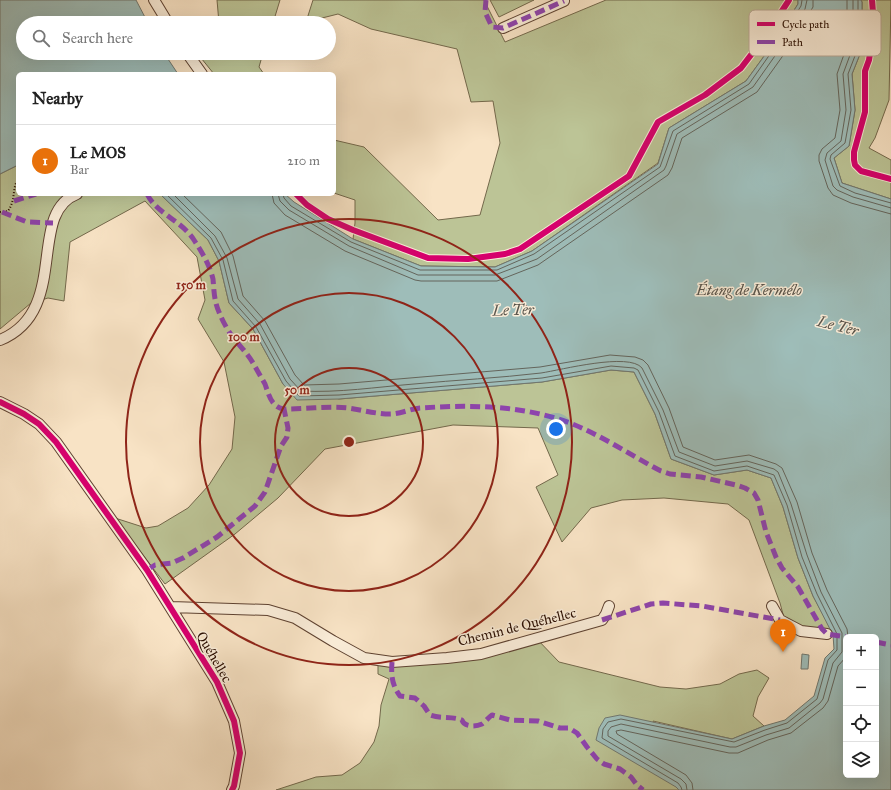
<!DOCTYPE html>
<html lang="en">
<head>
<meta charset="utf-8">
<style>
	body { margin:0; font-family:"IM FELL Great Primer",serif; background:#f6f6f6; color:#222 }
	.controls { position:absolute; right:12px; bottom:12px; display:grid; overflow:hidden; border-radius:6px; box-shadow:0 4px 16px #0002 }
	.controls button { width:36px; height:36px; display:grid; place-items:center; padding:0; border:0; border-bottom:1px solid #e0e0e0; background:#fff; color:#222; font:20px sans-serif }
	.you { position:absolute; left:556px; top:429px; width:14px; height:14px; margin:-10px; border:3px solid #fff; border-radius:50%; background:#1a73e8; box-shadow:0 0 0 6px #1a73e833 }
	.badge { display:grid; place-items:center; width:26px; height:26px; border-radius:50%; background:#1a73e8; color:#fff; font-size:13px; font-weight:700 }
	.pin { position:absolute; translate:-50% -33px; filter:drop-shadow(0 1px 2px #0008) }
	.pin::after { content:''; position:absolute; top:21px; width:14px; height:12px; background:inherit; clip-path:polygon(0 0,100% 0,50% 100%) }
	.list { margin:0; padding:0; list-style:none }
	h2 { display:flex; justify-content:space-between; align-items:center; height:52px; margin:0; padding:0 16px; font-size:17px }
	h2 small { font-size:13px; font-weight:400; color:#767676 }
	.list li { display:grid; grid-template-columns:26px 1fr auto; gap:12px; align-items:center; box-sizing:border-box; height:72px; padding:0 16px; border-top:1px solid #e0e0e0 }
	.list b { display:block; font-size:15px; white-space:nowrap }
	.list p { margin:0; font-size:13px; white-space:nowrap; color:#767676 }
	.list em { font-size:13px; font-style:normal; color:#767676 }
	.icon { flex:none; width:22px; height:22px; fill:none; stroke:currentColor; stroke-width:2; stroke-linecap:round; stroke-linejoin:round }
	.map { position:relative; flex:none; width:891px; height:790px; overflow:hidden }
	.search { position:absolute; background:#fff; box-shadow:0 4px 16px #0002; left:16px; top:16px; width:320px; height:44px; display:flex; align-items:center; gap:10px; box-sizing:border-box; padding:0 14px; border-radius:22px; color:#767676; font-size:15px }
	.panel { position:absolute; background:#fff; box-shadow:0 4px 16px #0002; left:16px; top:72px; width:320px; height:124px; border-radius:6px }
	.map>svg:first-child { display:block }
	.green { fill:#bcc496; stroke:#73684b }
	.water { fill:#9ebdb9; stroke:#70776f; fill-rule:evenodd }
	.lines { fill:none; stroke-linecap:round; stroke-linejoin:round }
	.shore { stroke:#64655c; stroke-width:1 }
	.minor-casing { stroke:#5e4231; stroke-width:12 }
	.path { stroke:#2a0d00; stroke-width:2; stroke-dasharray:1 2; stroke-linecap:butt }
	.minor { stroke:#faedd9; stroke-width:10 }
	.quiet { stroke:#8e44ad; stroke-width:5; stroke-dasharray:10 5; stroke-linecap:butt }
	.cycleway-casing { stroke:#faedd9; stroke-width:8 }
	.cycleway { stroke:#d6006c; stroke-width:6 }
	.ring { fill:none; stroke:#8f2418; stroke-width:2 }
	.labels { text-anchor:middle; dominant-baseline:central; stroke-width:3; stroke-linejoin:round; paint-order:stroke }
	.street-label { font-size:14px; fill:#2a0d00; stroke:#faedd9 }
	.water-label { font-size:15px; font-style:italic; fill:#58534a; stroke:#faedd9 }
	.key { fill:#faedd9; stroke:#bcaa98; stroke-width:1 }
	.key-label { font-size:11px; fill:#2a0d00 }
	.centre { fill:#8f2418; stroke:#faedd9; stroke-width:2 }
	.ring-label { font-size:12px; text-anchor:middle; font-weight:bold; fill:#8f2418; stroke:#faedd9; stroke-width:3; stroke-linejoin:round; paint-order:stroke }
</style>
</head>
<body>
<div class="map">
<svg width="891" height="790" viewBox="0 0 891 790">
	<rect width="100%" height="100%" fill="#f8e3c5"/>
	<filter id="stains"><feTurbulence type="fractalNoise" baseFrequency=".005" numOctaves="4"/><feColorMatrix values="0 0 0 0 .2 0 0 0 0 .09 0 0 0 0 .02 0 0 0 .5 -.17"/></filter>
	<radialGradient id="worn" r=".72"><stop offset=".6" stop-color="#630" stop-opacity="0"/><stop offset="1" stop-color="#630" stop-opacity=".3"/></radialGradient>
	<!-- green -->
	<path class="green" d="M 217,0 L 280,0 L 273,23 L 219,23 Z
		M 313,0 L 484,0 L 505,42 L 606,0 L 798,0 L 798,4 L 770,48 L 746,81 L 669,128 L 658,163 L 532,251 L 495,267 L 421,266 L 353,239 L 355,223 L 355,200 L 334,193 L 334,140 L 364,147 L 438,220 L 480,215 L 500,143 L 493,101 L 471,102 L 457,49 L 371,29 L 338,14 L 306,22 Z
		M 490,0 L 534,0 L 499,17 Z
		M 861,0 L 891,0 L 889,100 L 875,138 L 869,148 L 891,160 L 891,199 L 842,183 L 834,158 L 849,146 L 855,110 L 852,74 L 862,49 L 862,2 Z
		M 197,53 L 263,53 L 259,67 L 264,74 L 214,74 Z
		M 18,165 L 18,194 L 146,194 L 149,197 L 152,194 L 160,194 L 208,240 L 219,261 L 229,303 L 253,329 L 283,384 L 339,399 L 542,382 L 611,370 L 634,372 L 655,414 L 671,459 L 714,475 L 747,470 L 771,478 L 783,507 L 798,558 L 813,596 L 833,633 L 822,629 L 801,631 L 784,618 L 780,603 L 749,520 L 728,504 L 664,498 L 622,500 L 591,508 L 562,542 L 536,487 L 558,475 L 538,428 L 453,425 L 325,449 L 278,498 L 235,534 L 165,584 L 115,518 L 146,528 L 158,526 L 188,508 L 209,485 L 232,449 L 235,417 L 224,362 L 198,319 L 205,300 L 197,257 L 145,201 L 70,242 L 64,301 L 48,298 L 31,303 L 0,329 L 0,174 Z
		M 535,637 L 559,662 L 660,687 L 686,689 L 720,684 L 739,674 L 757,670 L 769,678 L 758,697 L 753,716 L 764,726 L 732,739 L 653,721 L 676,787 L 679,790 L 276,790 L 316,777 L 342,775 L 360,763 L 374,742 L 379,726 L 381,705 L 389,679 L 378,674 L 378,662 L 447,658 Z"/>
	<!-- water -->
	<path class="water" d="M 0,0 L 136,0 L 148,23 L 23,23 L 23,53 L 164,53 L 178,74 L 18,74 L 18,165 L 0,174 Z
		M 798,0 L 861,0 L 862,2 L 862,49 L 852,74 L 855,110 L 849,146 L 834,158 L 842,183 L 891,199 L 891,790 L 679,790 L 676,787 L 596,740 L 599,728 L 605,718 L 620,715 L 732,739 L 764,726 L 785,720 L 814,696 L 825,658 L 834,649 L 833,635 L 813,596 L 798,558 L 783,507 L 771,478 L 747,470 L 714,475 L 671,459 L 655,414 L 634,372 L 611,370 L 542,382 L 339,399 L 297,400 L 283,384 L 253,329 L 229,303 L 219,261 L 208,240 L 160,194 L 285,194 L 294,202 L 353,239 L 421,266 L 495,267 L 532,251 L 658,164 L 669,128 L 746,81 L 770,48 L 798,4 ZM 846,637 L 876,637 L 876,775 L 846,775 Z
		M 802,654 L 809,655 L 808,669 L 801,669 Z"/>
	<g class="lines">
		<!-- shore -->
		<path class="shore" d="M 847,0 L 847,46 L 837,74 L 840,110 L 835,138 L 822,149 L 819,155 L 819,161 L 828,188 L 833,195 L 851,203 L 891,214
			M 853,0 L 853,47 L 843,74 L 846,110 L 841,141 L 827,153 L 825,160 L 833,186 L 837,190 L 853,197 L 891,208
			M 858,0 L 858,48 L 848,74 L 851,110 L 845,143 L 831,155 L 830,159 L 840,186 L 855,193 L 891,203
			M 166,194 L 211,238 L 223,260 L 233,301 L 256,327 L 286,381 L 299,396 L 339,395 L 542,378 L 611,366 L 634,368 L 638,370 L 659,412 L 675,456 L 714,471 L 747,466 L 774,475 L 787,505 L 802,557 L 817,594 L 837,634 L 837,650 L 828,660 L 817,699 L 787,723 L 765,730 L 734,742 L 621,719 L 608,722 L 603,729 L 602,738 L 678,783 L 681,787 L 682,790
			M 173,194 L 215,236 L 227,258 L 238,299 L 260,324 L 290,379 L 301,391 C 338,393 377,387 414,384 C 456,380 499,378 541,373 C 561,370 629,352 642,368 L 663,410 L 679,452 L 715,466 L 747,461 L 774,469 L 778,472 L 791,504 L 807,555 L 821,592 L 842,633 L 842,652 L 833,663 L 823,699 L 820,703 L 789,728 L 766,735 L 736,747 L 730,747 L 621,724 L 611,727 L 608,731 L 608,736 L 681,779 L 686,784 L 687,790
			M 182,194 L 221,232 L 233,256 L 243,296 L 265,321 L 295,375 L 304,385 L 339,384 L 540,367 L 610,355 L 635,357 L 643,360 L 648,365 L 669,408 L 683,447 L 715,460 L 749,455 L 776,464 L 782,468 L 797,502 L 812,553 L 827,590 L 847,629 L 848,637
			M 272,194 L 274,203 L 285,215 L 345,251 L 415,280 L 421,281 L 497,281 L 538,265 L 668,175 L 672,168 L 682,138 L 757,92 L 782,57 L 810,12 L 813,7 L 813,0
			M 278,194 L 280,201 L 289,210 L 349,246 L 418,275 L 495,275 L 537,259 L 664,170 L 666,166 L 677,134 L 753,87 L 777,53 L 805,9 L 807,0
			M 283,194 L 284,198 L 291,206 L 351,242 L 420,270 L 497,270 L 534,254 L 660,167 L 673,131 L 749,84 L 773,50 L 801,6 L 802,0
			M 693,790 L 692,783 L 686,775 L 617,734 L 616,731 L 621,730 L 729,753 L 738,753 L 768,740 L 791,733 L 823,708 L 828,701 L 838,666 L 846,657"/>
		<!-- minor casing -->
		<g class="minor-casing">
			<path id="minor" d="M 154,0 L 168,23
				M 503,28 L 564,1
				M 187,53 L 202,74
				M 0,340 C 71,311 26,213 77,194
				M 0,402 L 24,414 L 39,424 L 56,442 L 147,570 L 217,682 L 234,721 L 240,753 L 234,786 L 232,790
				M 772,606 L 780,620 L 801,631 L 827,634
				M 171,607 L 268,610 L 295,618 L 333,641 L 364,658 L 392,662 L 447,658 L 481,654 L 602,620 L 606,614 L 609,606"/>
		</g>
		<!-- path -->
		<path class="path" d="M 0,212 L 8,211 C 16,200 12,187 18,180"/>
		<!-- minor -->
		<use href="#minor" class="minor"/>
		<!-- quiet -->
		<path class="quiet" d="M 486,0 L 485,12 L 492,27 L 503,28 L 564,1
			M 147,194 C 157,214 181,220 194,240 C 202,252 210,266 213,279 C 214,290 214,301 219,312 C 222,320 227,329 232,336 C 239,345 247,353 253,363 C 257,370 261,377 265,384 C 269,395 271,407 284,409 C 305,409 327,406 348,408 C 362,410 376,414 390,414 C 400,414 410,409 420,408 C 465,405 512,405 555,418 C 593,429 626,453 661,471 L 670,474 L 701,477 L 736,485 L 745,488 L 754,493 L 758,500 L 766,532 L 776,557 L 782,568 L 798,587 L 822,629 L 827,634 L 846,637
			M 14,201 L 36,194
			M 2,212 L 27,222 L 53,223
			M 147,570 L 155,565 L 172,563 L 183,558 L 217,537 L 255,506 L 265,492 L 281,446 L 287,437 L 288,428 L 284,409
			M 602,620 L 651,604 L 663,603 L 702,606 L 780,620
			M 876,642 L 891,645
			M 392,662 C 391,676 392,685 400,696 L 415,698 L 424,706 L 430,715 C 441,719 451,716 462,720 C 464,727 475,727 482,724 C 485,722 488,718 492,715 L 510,720 L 538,721 L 560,728 L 569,728 L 577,733 L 587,747 L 597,759 L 604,764 L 620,769 L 631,777 L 637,785 L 643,790"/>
		<!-- cycleway casing -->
		<g class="cycleway-casing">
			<path id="cycleway" d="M 872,0 L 874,26 L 869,60 L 865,71 L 865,112 L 854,152 L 854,160 L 855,165 L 861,171 L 891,179
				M 296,194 L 307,205 L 328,219 L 353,230 L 428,258 L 468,259 L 505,254 L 520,249 L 629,176 L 658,122 L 705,95 L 741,68 L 767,34 L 789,0
				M 0,402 L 24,414 L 39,424 L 56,442 L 147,570 L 217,682 L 234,721 L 240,753 L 234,786 L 232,790"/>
		</g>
		<!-- cycleway -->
		<use href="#cycleway" class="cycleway"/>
	</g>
	<!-- distance rings -->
	<g class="ring">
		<circle cx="349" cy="442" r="74"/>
		<circle cx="349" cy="442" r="149"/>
		<circle cx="349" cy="442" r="223"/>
	</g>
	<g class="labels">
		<!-- street labels -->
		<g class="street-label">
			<text transform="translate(517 627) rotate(-14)">Chemin de Quéhellec</text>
			<text transform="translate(214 657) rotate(60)">Quéhellec</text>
		</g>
		<!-- water labels -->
		<g class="water-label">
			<text x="749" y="290">Étang de Kermélo</text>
			<text transform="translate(513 310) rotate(-2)">Le Ter</text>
			<text transform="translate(838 326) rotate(14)">Le Ter</text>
		</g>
	</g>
	<!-- legend -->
	<rect x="749" y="10" width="132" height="46" rx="6" class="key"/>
	<rect x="757" y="22" width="18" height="4" fill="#d6006c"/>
	<rect x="757" y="40" width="18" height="4" fill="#8e44ad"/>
	<g class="key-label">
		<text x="782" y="28">Cycle path</text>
		<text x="782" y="46">Path</text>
	</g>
	<circle cx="349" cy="442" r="6" class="centre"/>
	<g class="ring-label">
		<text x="191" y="289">150 m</text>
		<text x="244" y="341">100 m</text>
		<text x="297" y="394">50 m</text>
	</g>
	<rect width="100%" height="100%" filter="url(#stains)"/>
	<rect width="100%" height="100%" fill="url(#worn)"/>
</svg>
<div class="controls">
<button>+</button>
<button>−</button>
<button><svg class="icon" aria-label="locate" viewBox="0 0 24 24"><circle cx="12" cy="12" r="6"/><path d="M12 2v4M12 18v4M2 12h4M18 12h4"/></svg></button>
<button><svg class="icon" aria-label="layers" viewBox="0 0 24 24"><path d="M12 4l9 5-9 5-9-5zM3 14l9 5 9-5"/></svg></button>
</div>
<div class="you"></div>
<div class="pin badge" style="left:783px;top:652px;background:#e8710a">1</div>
<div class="search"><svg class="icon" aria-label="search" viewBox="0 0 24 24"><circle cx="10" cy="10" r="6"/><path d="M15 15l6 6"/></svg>Search here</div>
<section class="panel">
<h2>Nearby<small></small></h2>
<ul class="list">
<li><span class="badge" style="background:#e8710a">1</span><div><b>Le MOS</b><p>Bar</p></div><em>210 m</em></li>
</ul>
</section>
</div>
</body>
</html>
